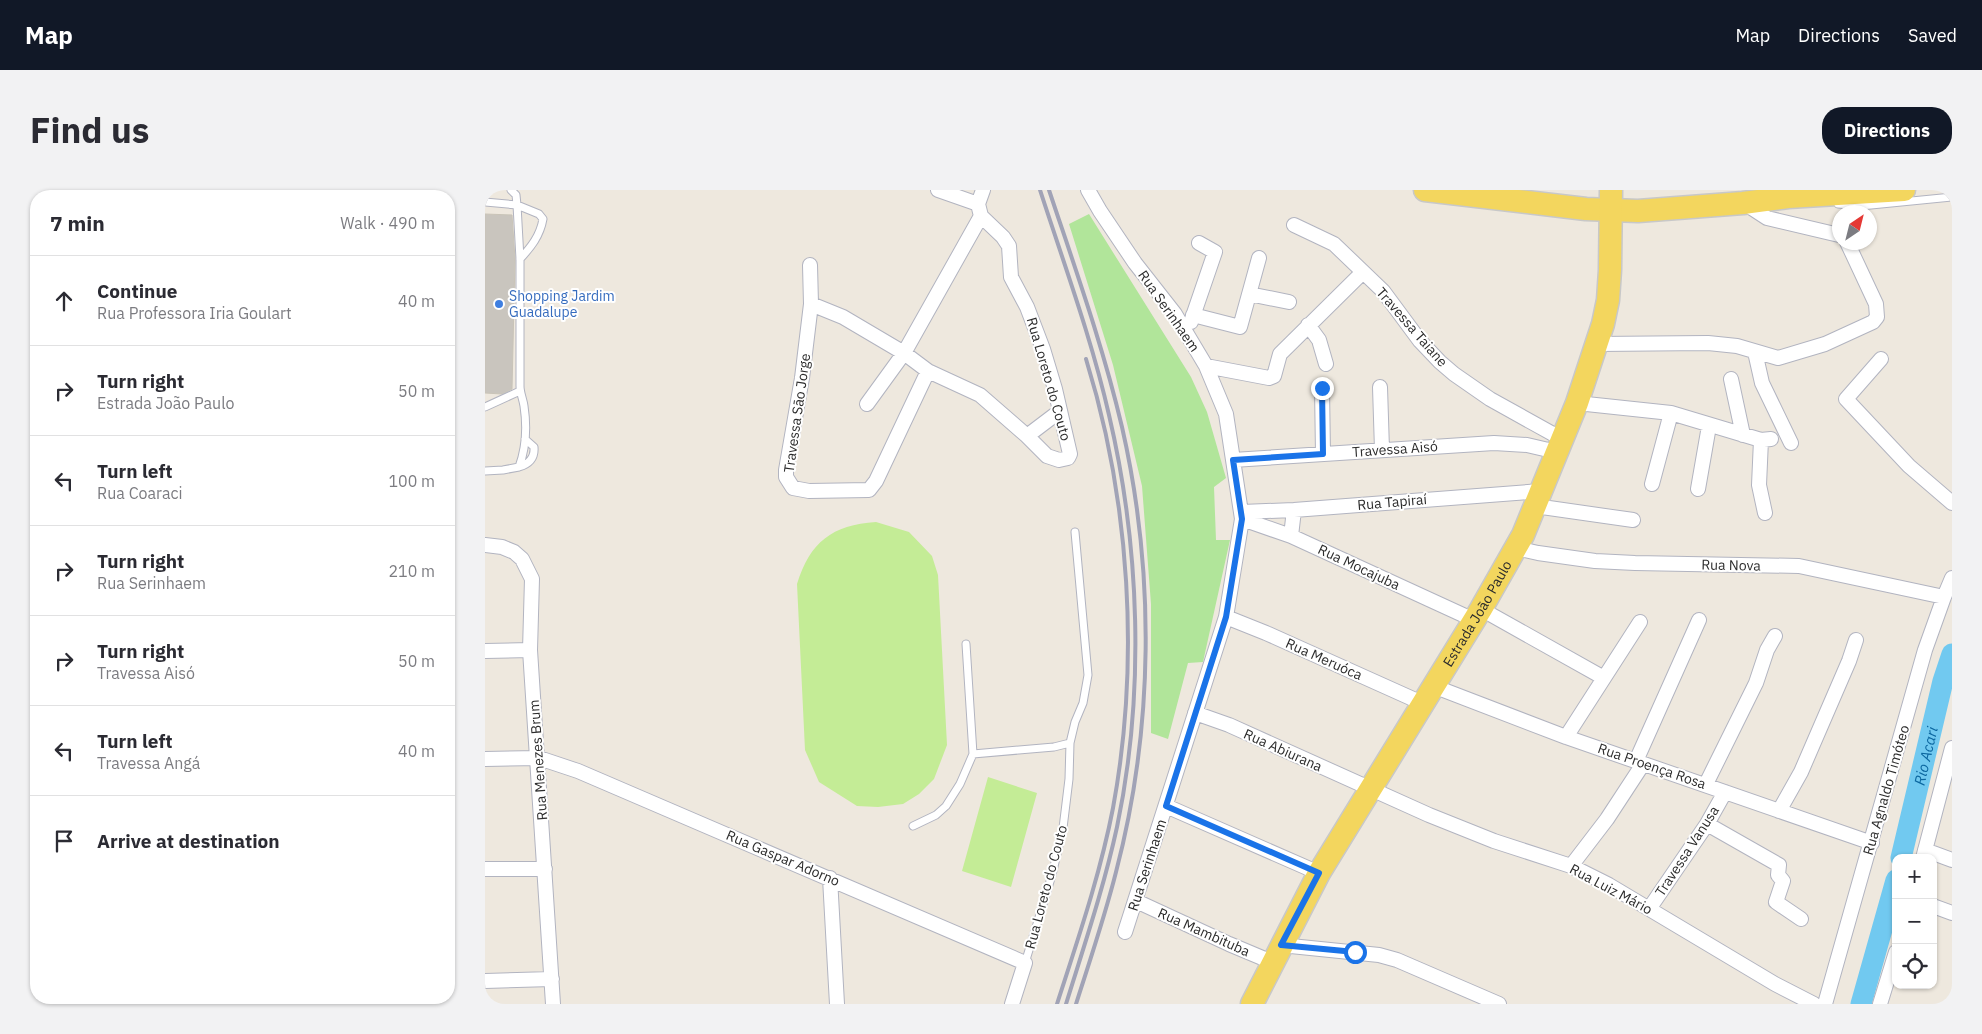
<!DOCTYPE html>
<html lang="en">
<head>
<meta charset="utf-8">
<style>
	body { margin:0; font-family:"IBM Plex Sans",sans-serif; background:#f2f2f3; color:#2b2b33 }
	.controls { position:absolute; right:15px; bottom:15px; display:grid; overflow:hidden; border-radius:10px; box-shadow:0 1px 4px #0004 }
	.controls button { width:45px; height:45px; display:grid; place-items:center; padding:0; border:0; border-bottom:1px solid #e1e1e2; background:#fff; color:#2b2b33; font:25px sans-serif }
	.compass { position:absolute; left:1347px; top:15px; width:45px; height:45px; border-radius:50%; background:#fff; box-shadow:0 1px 4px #0004; rotate:35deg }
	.stop { position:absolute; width:15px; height:15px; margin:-11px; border:4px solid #1a73e8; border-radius:50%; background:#fff }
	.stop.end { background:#1a73e8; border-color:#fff; box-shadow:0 1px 5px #0008 }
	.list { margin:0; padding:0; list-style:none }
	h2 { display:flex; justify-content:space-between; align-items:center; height:65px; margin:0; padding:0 20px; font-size:21px }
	h2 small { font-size:16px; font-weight:400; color:#7c7c81 }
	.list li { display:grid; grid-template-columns:32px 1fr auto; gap:15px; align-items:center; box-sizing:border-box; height:90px; padding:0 20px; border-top:1px solid #e1e1e2 }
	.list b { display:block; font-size:19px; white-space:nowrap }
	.list p { margin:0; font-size:16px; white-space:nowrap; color:#7c7c81 }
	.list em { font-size:16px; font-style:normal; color:#7c7c81 }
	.icon { flex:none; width:28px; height:28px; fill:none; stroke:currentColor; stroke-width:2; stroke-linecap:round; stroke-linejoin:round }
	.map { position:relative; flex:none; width:1467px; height:814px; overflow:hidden; border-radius:20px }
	header { display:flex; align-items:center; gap:30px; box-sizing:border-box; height:70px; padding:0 25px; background:#111827; color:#fff }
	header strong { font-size:24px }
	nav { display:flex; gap:28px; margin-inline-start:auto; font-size:18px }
	.intro { display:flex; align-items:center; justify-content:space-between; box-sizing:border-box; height:120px; padding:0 30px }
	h1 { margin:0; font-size:35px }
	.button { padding:12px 22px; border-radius:20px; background:#111827; color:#fff; font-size:18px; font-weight:700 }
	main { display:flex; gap:30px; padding:0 30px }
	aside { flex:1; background:#fff; border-radius:20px; box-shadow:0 1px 4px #0004 }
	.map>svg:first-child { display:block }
	.green { fill:#b1e59a }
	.pitch { fill:#c4ec96 }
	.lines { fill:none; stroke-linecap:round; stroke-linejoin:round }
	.river { stroke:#71c9f0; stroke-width:21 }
	.building { fill:#c9c5be; stroke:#c9c4b8 }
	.lane-casing { stroke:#b2b4c0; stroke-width:9 }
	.street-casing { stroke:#b2b4c0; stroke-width:16 }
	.primary-casing { stroke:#c8c8c8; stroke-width:25 }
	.lane { stroke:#fff; stroke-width:7 }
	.street { stroke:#fff; stroke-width:14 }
	.primary { stroke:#f3d65e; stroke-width:22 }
	.rail { stroke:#a1a3b6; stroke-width:4 }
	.route { stroke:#1a73e8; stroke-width:6 }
	.shop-dot { fill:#3f7fe0; stroke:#fff; stroke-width:2 }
	.labels { text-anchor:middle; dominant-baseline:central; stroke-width:4; stroke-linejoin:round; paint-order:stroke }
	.shop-label { font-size:14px; fill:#366cbe; stroke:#fff; text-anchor:start }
	.street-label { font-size:14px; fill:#2c2c2c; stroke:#fff }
	.water-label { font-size:15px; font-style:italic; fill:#0c67a0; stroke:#fff }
</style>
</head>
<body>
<header>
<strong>Map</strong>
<nav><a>Map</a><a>Directions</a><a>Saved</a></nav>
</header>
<div class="intro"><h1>Find us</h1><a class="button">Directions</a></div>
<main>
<aside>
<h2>7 min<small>Walk · 490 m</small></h2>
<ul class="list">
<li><svg class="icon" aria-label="ahead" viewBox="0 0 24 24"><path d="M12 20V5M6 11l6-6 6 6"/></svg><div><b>Continue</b><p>Rua Professora Iria Goulart</p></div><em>40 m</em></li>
<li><svg class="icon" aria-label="right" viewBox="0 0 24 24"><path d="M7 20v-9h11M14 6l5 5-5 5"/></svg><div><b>Turn right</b><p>Estrada João Paulo</p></div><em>50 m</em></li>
<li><svg class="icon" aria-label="left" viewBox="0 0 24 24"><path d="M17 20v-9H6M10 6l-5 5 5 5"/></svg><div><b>Turn left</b><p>Rua Coaraci</p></div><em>100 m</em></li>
<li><svg class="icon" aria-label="right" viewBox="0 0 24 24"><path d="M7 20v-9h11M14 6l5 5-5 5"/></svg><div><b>Turn right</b><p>Rua Serinhaem</p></div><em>210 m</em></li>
<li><svg class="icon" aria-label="right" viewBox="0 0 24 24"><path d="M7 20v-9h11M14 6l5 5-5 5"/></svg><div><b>Turn right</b><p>Travessa Aisó</p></div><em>50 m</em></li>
<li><svg class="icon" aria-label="left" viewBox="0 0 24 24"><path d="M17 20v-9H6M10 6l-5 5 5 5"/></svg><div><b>Turn left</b><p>Travessa Angá</p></div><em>40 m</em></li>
<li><svg class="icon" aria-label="arrive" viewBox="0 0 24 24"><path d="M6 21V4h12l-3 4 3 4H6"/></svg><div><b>Arrive at destination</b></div></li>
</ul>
</aside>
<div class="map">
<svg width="1467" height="814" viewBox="0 0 1467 814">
	<rect width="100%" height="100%" fill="#eee8de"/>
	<!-- green -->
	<path class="green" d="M 604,24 L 706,187 L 722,222 L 741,288 L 729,297 L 731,350 L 745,350 L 718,472 L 703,473 L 683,549 L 666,543 L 666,414 L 657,296 L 628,175 L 584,34 Z"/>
	<!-- pitch -->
	<path class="pitch" d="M 391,332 L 424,342 L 447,366 L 453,385 L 462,555 L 449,589 L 434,604 L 418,614 L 393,617 L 372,616 L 334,592 L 320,560 L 312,394 C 325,352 347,335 391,332 Z
		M 503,587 L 552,603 L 526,697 L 477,681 Z"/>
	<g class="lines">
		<!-- river -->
		<g class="river">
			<path id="s1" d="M 1416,668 L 1458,491 L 1467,464"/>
			<path d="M 1376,814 L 1411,690"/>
		</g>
	</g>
	<!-- building -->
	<path class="building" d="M 0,24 L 27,25 L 30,69 L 27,199 L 17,204 L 0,203 Z"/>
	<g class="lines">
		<!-- lane casing -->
		<g class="lane-casing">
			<path id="lane" d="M 26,0 L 31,5 L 32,15 L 54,24 L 58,29 C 55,46 46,57 35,69
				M 0,12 L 32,15 L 35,69 L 35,196 C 35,203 38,209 39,216 C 42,236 41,258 34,277 L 18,280 L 0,281
				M 1353,14 L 1376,16 L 1467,7
				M 0,217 L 35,201
				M 34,277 C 44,274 50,268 49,257 L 40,249
				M 488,564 L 569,557 L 585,553
				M 428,636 L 451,625 L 461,616 L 475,594 L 488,564 L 481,454
				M 540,773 L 567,685 L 578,638 L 584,589 L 585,553 L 590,532 L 598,513 L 603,485 L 590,342"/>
		</g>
		<!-- street casing -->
		<g class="street-casing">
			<path id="street" d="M 453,0 L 493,14
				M 603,0 L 615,21 L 650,73 L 690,124 L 721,176 L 741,224 L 757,329 L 741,427 L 640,742
				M 1259,13 L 1282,28 L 1354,45
				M 493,14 L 498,0
				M 809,35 L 849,54 L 898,101 L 935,151 L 955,172 L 969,184 L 1005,209 L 1077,249
				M 325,75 L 326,114 L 317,188 L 301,280 L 301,287 L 308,298 L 324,301 L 384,300 L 391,291 L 443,181
				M 764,104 L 804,112
				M 326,114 L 358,127 L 419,163 L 443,181 L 495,205 L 542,246 L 562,266 L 574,270 L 583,268 L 585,264 L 570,199 L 558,159 L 542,117 L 526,87 L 524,56 L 518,47 L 496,26 L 493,14
				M 708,125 L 755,137 L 774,68
				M 706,132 L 730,62 L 714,53
				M 823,135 L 834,150 L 841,174
				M 1112,154 L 1223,153 L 1252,156 L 1293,168 L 1340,154 L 1388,132 L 1392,127 L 1391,114 L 1362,52
				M 1270,162 L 1277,193 L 1306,253
				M 1396,169 L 1361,209 L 1424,276 L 1467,313
				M 721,176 L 784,188 L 789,186 L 795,164 L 878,82
				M 1246,189 L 1258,245
				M 895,197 L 897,260
				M 837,198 L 838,264
				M 1092,213 L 1186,223 L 1276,250 L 1286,249
				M 382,214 L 419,163 L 496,26
				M 542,246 L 575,221
				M 1276,250 L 1274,295 L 1280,323
				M 748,270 L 1009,253 L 1042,255 L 1072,262
				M 1167,294 L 1186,223
				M 1213,299 L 1224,236
				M 1050,316 L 1148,330
				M 757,322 L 809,320 L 1056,301
				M 757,329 L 806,346 L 989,430
				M 806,346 L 809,320
				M 0,355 L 17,357 L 29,362 L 37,369 L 47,389 L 45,460 L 68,814
				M 1031,358 L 1053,363 L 1110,371 L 1150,373 L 1314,376 L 1459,407
				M 996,419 L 1119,488
				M 741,427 L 781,443 L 937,513
				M 0,461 L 45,460
				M 948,496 L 1081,547 L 1387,653
				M 710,523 L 744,535 L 944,625 L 1009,651 L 1086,676 L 1124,695 L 1290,794 L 1329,814
				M 1081,547 L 1155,432
				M 0,569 L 54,568 L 93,581 L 540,773 L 527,814
				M 1151,571 L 1214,430
				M 1221,594 L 1271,493 L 1282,460 L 1290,446
				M 681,616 L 834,683
				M 1294,621 L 1316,582 L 1364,471 L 1371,450
				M 1222,634 L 1294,675 L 1293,685 L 1298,691 L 1291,712 L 1316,729
				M 1440,660 L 1467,670
				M 1438,668 L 1467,558
				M 1086,676 L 1122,629 L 1158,574
				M 0,679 L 60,679
				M 345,688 L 352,814
				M 651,711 L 744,754 L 787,772
				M 1448,716 L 1467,723
				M 1164,719 L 1222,634 L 1240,602
				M 796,755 L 894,765 L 912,770 L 1014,814
				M 0,791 L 67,789
				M 1340,814 L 1440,460 L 1459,407 L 1467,388
				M 1395,814 L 1411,762"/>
		</g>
		<!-- primary casing -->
		<g class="primary-casing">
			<g id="primary">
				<path d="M 940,0 L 1101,19 L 1153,21 L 1258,13 L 1303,7 L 1419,0"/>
				<path id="s2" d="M 767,814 L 834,683 L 996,419 L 1038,345 L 1092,213 L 1118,134 L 1123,110 L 1125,80 L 1126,0"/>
			</g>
		</g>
		<!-- lane -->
		<use href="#lane" class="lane"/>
		<!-- street -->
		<use href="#street" class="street"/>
		<!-- primary -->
		<use href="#primary" class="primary"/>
		<!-- rail -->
		<path class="rail" d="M 555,0 C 579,74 607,150 624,225 C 655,357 660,504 632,637 C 619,697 599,756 581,814
			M 564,0 C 590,78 618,156 637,237 C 670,382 669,537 631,682 C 620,726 605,770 591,814
			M 572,814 C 593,749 615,685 628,618 C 655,472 645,311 601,169"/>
	</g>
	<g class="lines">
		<!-- route -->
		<path class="route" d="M 837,198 L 838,264 L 748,270 L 757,329 L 741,427 L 681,616 L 834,683 L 796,755 L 870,762"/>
	</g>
	<!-- markers -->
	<circle class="shop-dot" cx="14" cy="114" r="5"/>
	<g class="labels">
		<!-- shop labels -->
		<g class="shop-label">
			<text x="24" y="106">Shopping Jardim<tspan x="24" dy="16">Guadalupe</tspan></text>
		</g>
		<!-- street labels -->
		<g class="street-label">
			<text transform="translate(684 121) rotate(55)">Rua Serinhaem</text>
			<text transform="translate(927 137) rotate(49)">Travessa Taiane</text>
			<text transform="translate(564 189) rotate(74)">Rua Loreto do Couto</text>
			<text transform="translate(312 223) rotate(-82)">Travessa Sāo Jorge</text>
			<text transform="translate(910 259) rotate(-4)">Travessa Aisó</text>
			<text transform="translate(907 312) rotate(-5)">Rua Tapiraí</text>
			<text transform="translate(1246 375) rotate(1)">Rua Nova</text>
			<text transform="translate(874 377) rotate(25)">Rua Mocajuba</text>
			<text stroke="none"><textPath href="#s2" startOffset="451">Estrada João Paulo</textPath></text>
			<text transform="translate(839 469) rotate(24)">Rua Meruóca</text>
			<text transform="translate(798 560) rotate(24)">Rua Abiurana</text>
			<text transform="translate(53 570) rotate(-94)">Rua Menezes Brum</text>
			<text transform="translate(1167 576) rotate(19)">Rua Proença Rosa</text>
			<text transform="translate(1401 600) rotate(-74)">Rua Agnaldo Timóteo</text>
			<text transform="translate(1202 661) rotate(-57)">Travessa Vanusa</text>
			<text transform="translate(298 668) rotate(23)">Rua Gaspar Adorno</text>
			<text transform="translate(662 675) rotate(-72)">Rua Serinhaem</text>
			<text transform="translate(561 697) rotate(-75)">Rua Loreto do Couto</text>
			<text transform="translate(1126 699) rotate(28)">Rua Luiz Mário</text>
			<text transform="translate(719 742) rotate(24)">Rua Mambituba</text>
		</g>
		<!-- water labels -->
		<g class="water-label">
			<text stroke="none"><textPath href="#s1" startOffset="105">Rio Acari</textPath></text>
		</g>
	</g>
</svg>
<div class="controls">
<button>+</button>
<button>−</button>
<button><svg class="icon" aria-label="locate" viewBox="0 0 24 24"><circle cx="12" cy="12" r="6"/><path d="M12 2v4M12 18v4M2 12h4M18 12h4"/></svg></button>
</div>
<svg class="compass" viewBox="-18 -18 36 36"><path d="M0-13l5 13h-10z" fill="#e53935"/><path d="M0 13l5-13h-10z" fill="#7c7c81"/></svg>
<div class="stop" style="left:870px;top:762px"></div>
<div class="stop end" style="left:837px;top:198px"></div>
</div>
</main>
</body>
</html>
